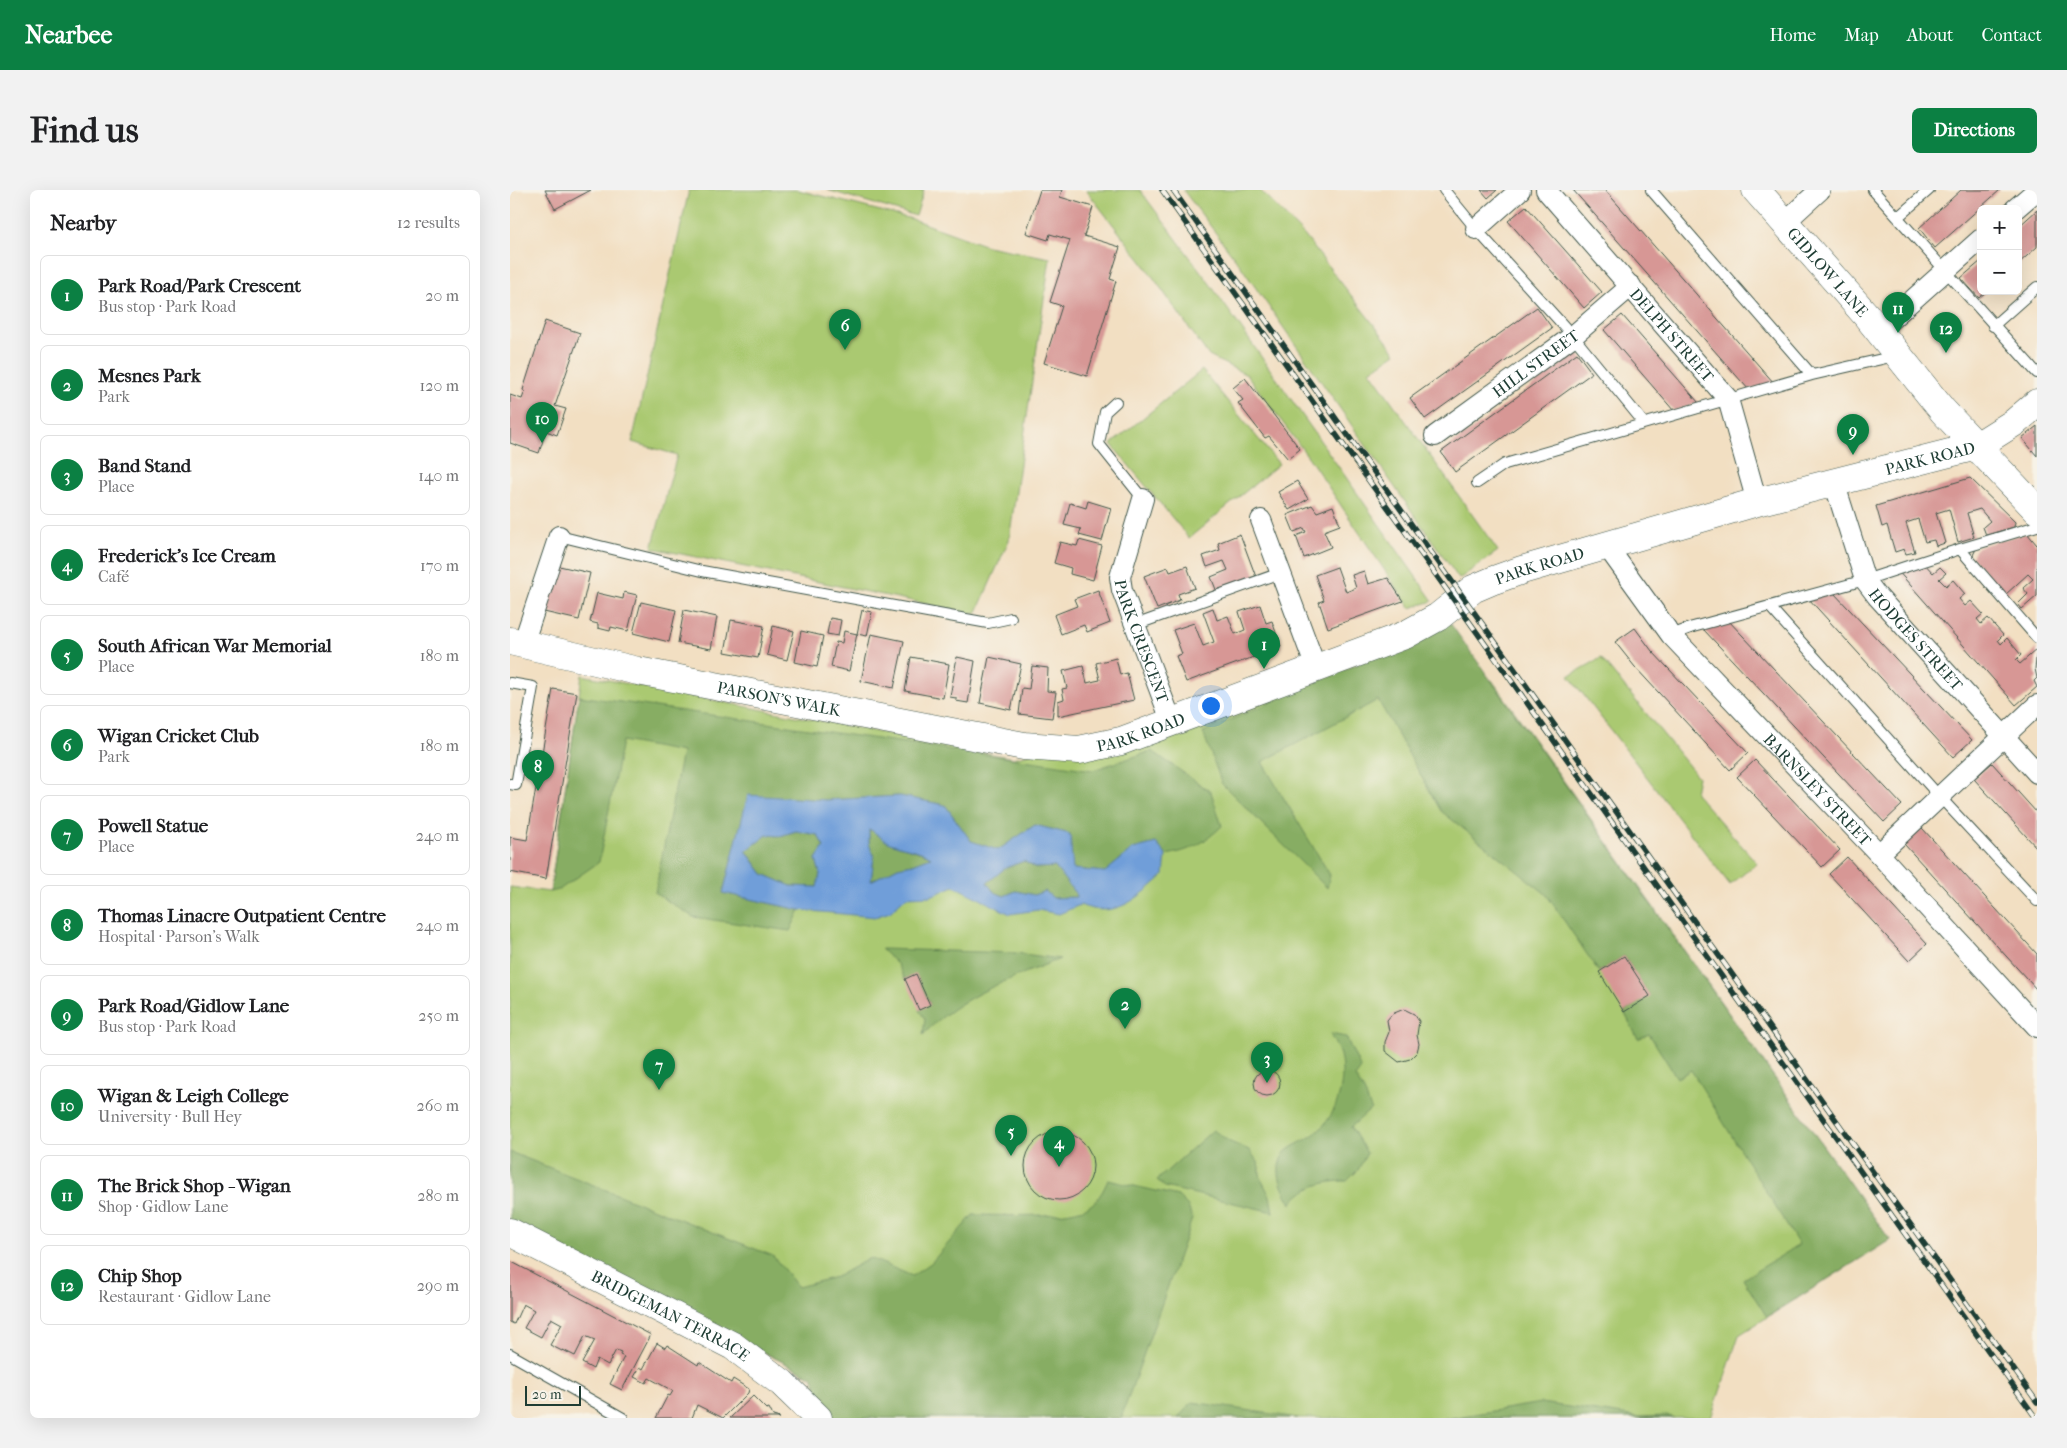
<!DOCTYPE html>
<html lang="en">
<head>
<meta charset="utf-8">
<style>
	body { margin:0; font-family:"IM FELL French Canon",serif; background:#f2f2f2; color:#202124 }
	.controls { position:absolute; right:15px; top:15px; display:grid; overflow:hidden; border-radius:8px; box-shadow:0 5px 20px #0002 }
	.controls button { width:45px; height:45px; display:grid; place-items:center; padding:0; border:0; border-bottom:1px solid #e0e0e0; background:#fff; color:#202124; font:25px sans-serif }
	.scale { position:absolute; left:15px; bottom:12px; width:56px; box-sizing:border-box; padding-left:5px; border:2px solid #1f3d34; border-top:0; font-size:14px; line-height:18px; white-space:nowrap; color:#1f3d34; -webkit-text-stroke:4px #f7f3e8; paint-order:stroke }
	.you { position:absolute; left:700px; top:515px; width:18px; height:18px; margin:-12px; border:4px solid #fff; border-radius:50%; background:#1a73e8; box-shadow:0 0 0 8px #1a73e833 }
	.badge { display:grid; place-items:center; width:32px; height:32px; border-radius:50%; background:#0b8043; color:#fff; font-size:16px; font-weight:700 }
	.pin { position:absolute; translate:-50% -41px; filter:drop-shadow(0 1px 2px #0008) }
	.pin::after { content:''; position:absolute; top:26px; width:18px; height:15px; background:inherit; clip-path:polygon(0 0,100% 0,50% 100%) }
	.list { margin:0; padding:0; list-style:none }
	h2 { display:flex; justify-content:space-between; align-items:center; height:65px; margin:0; padding:0 20px; font-size:21px }
	h2 small { font-size:16px; font-weight:400; color:#757577 }
	.list li { display:grid; grid-template-columns:32px 1fr auto; gap:15px; align-items:center; box-sizing:border-box; height:80px; margin:0 10px 10px; padding:0 10px; border:1px solid #e0e0e0; border-radius:8px }
	.list b { display:block; font-size:19px; white-space:nowrap }
	.list p { margin:0; font-size:16px; white-space:nowrap; color:#757577 }
	.list em { font-size:16px; font-style:normal; color:#757577 }
	.map { position:relative; flex:none; width:1527px; height:1228px; overflow:hidden; border-radius:8px }
	header { display:flex; align-items:center; gap:30px; box-sizing:border-box; height:70px; padding:0 25px; background:#0b8043; color:#fff }
	header strong { font-size:24px }
	nav { display:flex; gap:28px; margin-inline-start:auto; font-size:18px }
	.intro { display:flex; align-items:center; justify-content:space-between; box-sizing:border-box; height:120px; padding:0 30px }
	h1 { margin:0; font-size:35px }
	.button { padding:12px 22px; border-radius:8px; background:#0b8043; color:#fff; font-size:18px; font-weight:700 }
	main { display:flex; gap:30px; padding:0 30px }
	aside { flex:1; background:#fff; border-radius:8px; box-shadow:0 5px 20px #0002 }
	.map>svg:first-child { display:block }
	.green { fill:#aac971; stroke:#648352 }
	.forest { fill:#87ad63; stroke:#53754c }
	.water { fill:#709ed9; stroke:#486e86; fill-rule:evenodd }
	.building { fill:#d79795 }
	.lines { fill:none; stroke-linecap:round; stroke-linejoin:round }
	.lane-casing { stroke:#3f5549; stroke-width:12 }
	.street-casing { stroke:#3f5549; stroke-width:22 }
	.secondary-casing { stroke:#3f5549; stroke-width:29 }
	.lane { stroke:#fff; stroke-width:10 }
	.street { stroke:#fff; stroke-width:20 }
	.secondary { stroke:#fff; stroke-width:28 }
	.rail-casing { stroke:#1f3d34; stroke-width:5.5 }
	.rail { stroke:#f7f3e8; stroke-width:4; stroke-dasharray:11; stroke-linecap:butt }
	.labels { text-anchor:middle; dominant-baseline:central; stroke-width:4; stroke-linejoin:round; paint-order:stroke }
	.street-label { font-size:16px; fill:#1f3d34; stroke:#f7f3e8 }
</style>
</head>
<body>
<header>
<strong>Nearbee</strong>
<nav><a>Home</a><a>Map</a><a>About</a><a>Contact</a></nav>
</header>
<div class="intro"><h1>Find us</h1><a class="button">Directions</a></div>
<main>
<aside>
<h2>Nearby<small>12 results</small></h2>
<ul class="list">
<li><span class="badge">1</span><div><b>Park Road/Park Crescent</b><p>Bus stop · Park Road</p></div><em>20 m</em></li>
<li><span class="badge">2</span><div><b>Mesnes Park</b><p>Park</p></div><em>120 m</em></li>
<li><span class="badge">3</span><div><b>Band Stand</b><p>Place</p></div><em>140 m</em></li>
<li><span class="badge">4</span><div><b>Frederick's Ice Cream</b><p>Café</p></div><em>170 m</em></li>
<li><span class="badge">5</span><div><b>South African War Memorial</b><p>Place</p></div><em>180 m</em></li>
<li><span class="badge">6</span><div><b>Wigan Cricket Club</b><p>Park</p></div><em>180 m</em></li>
<li><span class="badge">7</span><div><b>Powell Statue</b><p>Place</p></div><em>240 m</em></li>
<li><span class="badge">8</span><div><b>Thomas Linacre Outpatient Centre</b><p>Hospital · Parson's Walk</p></div><em>240 m</em></li>
<li><span class="badge">9</span><div><b>Park Road/Gidlow Lane</b><p>Bus stop · Park Road</p></div><em>250 m</em></li>
<li><span class="badge">10</span><div><b>Wigan &amp; Leigh College</b><p>University · Bull Hey</p></div><em>260 m</em></li>
<li><span class="badge">11</span><div><b>The Brick Shop - Wigan</b><p>Shop · Gidlow Lane</p></div><em>280 m</em></li>
<li><span class="badge">12</span><div><b>Chip Shop</b><p>Restaurant · Gidlow Lane</p></div><em>290 m</em></li>
</ul>
</aside>
<div class="map">
<svg width="1527" height="1228" viewBox="0 0 1527 1228">
	<rect width="100%" height="100%" fill="#f7f3e8"/>
	<filter id="ink" filterUnits="userSpaceOnUse"><feTurbulence type="fractalNoise" baseFrequency=".02" numOctaves="2"/><feDisplacementMap in="SourceGraphic" scale="10" xChannelSelector="R" yChannelSelector="G"/><feConvolveMatrix kernelMatrix="1 2 1 2 8 2 1 2 1" color-interpolation-filters="sRGB"/></filter>
	<filter id="wash" filterUnits="userSpaceOnUse"><feTurbulence type="fractalNoise" baseFrequency=".0096" numOctaves="4" result="noise"/><feDisplacementMap in="SourceGraphic" scale="20" xChannelSelector="R" yChannelSelector="G"/><feGaussianBlur stdDeviation="1.12" result="paint"/><feColorMatrix in="noise" values="0 0 0 0 0 0 0 0 0 0 0 0 0 0 0 0 0 1.4 0 .05"/><feComposite in="paint" operator="in"/></filter>
	<g filter="url(#wash)">
		<rect width="100%" height="100%" fill="#f2dfc2"/>
		<!-- green -->
		<path class="green" d="M 179,0 L 288,0 L 402,29 L 477,56 L 540,68 L 499,350 L 466,424 L 142,358 L 167,265 L 122,252 Z
			M 317,0 L 414,0 L 406,26 Z
			M 576,0 L 630,0 L 700,94 L 923,411 L 900,418 L 799,268 L 737,185 L 699,166 L 633,73 Z
			M 673,0 L 750,0 L 794,45 L 886,163 L 860,181 L 988,361 L 949,389 L 727,71 Z
			M 692,180 L 769,274 L 679,348 L 601,254 Z
			M 1091,468 L 1188,587 L 1185,603 L 1247,673 L 1220,695 L 1059,486 Z
			M 72,485 L 503,568 L 801,494 L 982,490 L 1380,1050 L 1229,1145 L 1201,1228 L 316,1228 L 303,1187 L 0,1036 L 0,697 L 40,702 Z"/>
		<!-- forest -->
		<path class="forest" d="M 940,433 L 1380,1050 L 1257,1127 L 1233,1089 L 1289,1055 L 1181,880 L 1167,888 L 1139,844 L 1128,849 L 1114,822 L 1139,805 L 1114,766 L 1089,782 L 1036,704 L 931,621 L 868,510 L 752,572 L 820,685 L 817,698 L 712,594 L 693,542 Z
			M 69,506 L 583,580 L 642,561 L 701,602 L 712,636 C 694,653 681,661 656,665 L 646,653 L 623,659 L 595,682 L 562,679 L 560,644 L 525,635 L 488,660 L 461,651 L 435,615 L 390,606 L 316,610 L 238,606 L 213,703 L 290,720 L 280,741 L 183,727 L 145,703 L 172,562 L 112,551 L 89,672 L 49,700 L 40,702 Z
			M 359,639 C 367,643 375,652 383,654 C 397,659 407,660 421,667 L 403,674 L 388,677 L 361,691 L 364,666 L 359,654 Z
			M 286,641 L 308,645 L 314,657 L 306,669 L 310,684 L 307,697 L 281,696 L 253,684 L 236,660 L 257,645 L 270,646 Z
			M 514,671 L 525,678 L 545,677 L 568,707 L 543,708 L 535,701 L 524,705 L 506,701 L 494,706 L 484,702 L 477,693 L 495,678 Z
			M 371,759 L 506,763 L 550,769 C 502,788 449,806 413,845 L 415,829 L 409,820 L 420,814 L 406,785 L 395,789 L 387,774 Z
			M 820,844 L 836,847 L 851,879 L 845,887 L 854,901 L 861,919 L 841,937 L 857,963 L 848,980 L 837,991 C 815,991 794,996 781,1014 C 773,1000 764,983 772,967 C 776,957 792,953 800,947 C 826,931 837,894 830,865 C 828,858 823,851 820,844 Z
			M 703,940 L 720,952 L 739,960 L 748,972 L 751,989 L 760,1006 L 763,1022 L 655,997 L 647,990 Z
			M 0,962 L 263,1066 L 288,1097 L 326,1087 L 360,1068 L 402,1086 L 421,1073 L 463,1025 C 490,1025 562,1029 581,1015 C 589,1009 594,999 598,990 L 668,1006 L 678,1016 L 682,1029 L 611,1228 L 316,1228 L 303,1187 L 0,1036 Z
			M 682,1212 L 788,1228 L 668,1228 Z
			M 1031,1213 L 1127,1227 L 1159,1226 L 1164,1228 L 940,1228 Z"/>
		<!-- water -->
		<path class="water" d="M 238,605 L 316,610 L 390,606 L 435,615 L 461,651 L 488,660 L 525,635 L 560,644 L 563,679 L 595,682 L 623,659 L 646,653 L 656,665 L 654,685 C 628,708 606,730 570,715 L 549,724 L 528,720 L 500,724 L 444,696 L 421,706 L 396,707 L 380,722 L 365,727 L 290,720 L 213,703 ZM 359,639 C 367,643 374,652 383,654 C 396,659 408,659 421,667 L 403,674 L 388,677 L 361,691 L 364,666 L 359,654 ZM 286,641 L 308,645 L 314,657 L 306,669 L 310,684 L 307,697 L 281,696 L 253,684 L 236,661 L 257,645 L 270,646 ZM 514,671 L 525,678 L 545,677 L 568,707 L 543,708 L 535,701 L 524,705 L 506,701 L 494,706 L 484,702 L 477,693 L 495,678 Z"/>
		<g id="blocks">
			<!-- building -->
			<path class="building" d="M 35,0 L 81,0 L 45,19 Z
				M 530,0 L 552,0 L 550,7 L 583,17 L 574,46 L 610,57 L 600,89 L 606,91 L 577,186 L 534,173 L 552,116 L 540,112 L 560,50 L 540,44 L 538,50 L 516,43 Z
				M 971,0 L 987,0 L 978,8 Z
				M 1063,0 L 1095,0 L 1264,193 L 1239,200 Z
				M 1451,0 L 1490,0 L 1425,58 L 1409,38 Z
				M 1016,16 L 1092,102 L 1074,118 L 998,31 Z
				M 1527,20 L 1527,57 L 1508,74 L 1508,37 Z
				M 1471,71 L 1471,101 L 1477,101 L 1469,108 L 1451,88 Z
				M 1027,117 L 1042,138 L 915,229 L 900,208 Z
				M 1112,125 L 1189,213 L 1164,221 L 1094,140 Z
				M 35,131 L 70,143 L 45,216 L 56,219 L 47,245 L 36,241 L 29,263 L 0,253 L 0,205 L 12,209 L 15,201 L 13,200 Z
				M 1067,163 L 1082,183 L 945,282 L 931,262 Z
				M 735,188 L 790,259 L 778,269 L 759,246 L 755,248 L 728,213 L 733,210 L 723,198 Z
				M 1527,236 L 1527,266 L 1512,248 Z
				M 1460,288 L 1505,332 L 1504,337 L 1476,345 L 1473,337 L 1480,331 L 1470,319 L 1457,323 L 1464,347 L 1448,352 L 1439,319 L 1426,323 L 1435,353 L 1426,356 L 1424,350 L 1415,352 L 1408,329 L 1396,333 L 1405,362 L 1396,364 L 1394,359 L 1385,362 L 1377,335 L 1372,337 L 1366,316 Z
				M 787,291 L 798,309 L 779,320 L 768,302 Z
				M 578,311 L 601,318 L 592,351 L 569,345 L 571,339 L 554,335 L 560,313 L 576,318 Z
				M 802,315 L 807,322 L 823,316 L 830,335 L 814,341 L 821,357 L 794,368 L 786,346 L 796,342 L 794,338 L 784,342 L 777,325 Z
				M 1517,343 L 1527,355 L 1527,406 L 1512,419 L 1508,414 L 1518,404 L 1513,398 L 1523,389 L 1518,384 L 1495,405 L 1462,367 L 1467,357 Z
				M 730,344 L 746,387 L 707,402 L 701,387 L 718,380 L 714,371 L 697,377 L 693,366 L 710,360 L 708,353 Z
				M 569,350 L 592,356 L 583,390 L 560,384 L 561,378 L 544,373 L 550,352 L 567,356 Z
				M 1413,372 L 1423,383 L 1430,377 L 1436,383 L 1429,389 L 1436,396 L 1443,390 L 1455,404 L 1449,409 L 1455,416 L 1461,411 L 1473,424 L 1467,429 L 1471,434 L 1478,428 L 1493,445 L 1488,450 L 1491,454 L 1497,448 L 1511,465 L 1506,470 L 1510,474 L 1527,459 L 1525,479 L 1527,488 L 1524,491 L 1527,497 L 1506,515 L 1387,380 Z
				M 45,375 L 80,383 L 69,430 L 34,422 Z
				M 677,376 L 685,398 L 668,404 L 670,410 L 647,419 L 634,386 L 658,377 L 660,382 Z
				M 827,377 L 836,402 L 846,398 L 842,385 L 854,381 L 858,394 L 878,388 L 893,411 L 818,438 L 809,412 L 814,410 L 805,385 Z
				M 588,400 L 600,433 L 577,442 L 574,435 L 551,444 L 544,425 L 567,416 L 564,409 Z
				M 114,402 L 127,405 L 118,441 L 101,437 L 100,441 L 88,438 L 88,434 L 80,432 L 87,403 L 113,409 Z
				M 1323,402 L 1462,550 L 1443,567 L 1298,408 Z
				M 131,412 L 166,420 L 159,452 L 123,443 Z
				M 750,415 L 756,433 L 762,431 L 771,457 L 676,492 L 666,466 L 672,464 L 663,440 L 684,433 L 693,456 L 704,452 L 693,422 L 703,418 L 707,430 L 718,426 L 725,444 L 735,440 L 729,422 Z
				M 174,420 L 207,427 L 201,459 L 168,453 Z
				M 352,420 L 362,422 L 357,446 L 347,444 L 339,481 L 321,477 L 326,452 L 332,453 L 334,441 L 347,444 Z
				M 320,428 L 331,430 L 328,446 L 317,444 Z
				M 1217,429 L 1392,615 L 1374,632 L 1193,439 Z
				M 221,430 L 254,436 L 248,468 L 215,462 Z
				M 263,436 L 284,441 L 277,470 L 257,465 Z
				M 1125,438 L 1142,461 L 1238,563 L 1220,580 L 1125,477 L 1105,452 Z
				M 291,441 L 313,446 L 307,477 L 285,472 Z
				M 361,444 L 394,451 L 384,498 L 351,491 Z
				M 401,467 L 439,474 L 433,508 L 395,501 Z
				M 447,467 L 465,471 L 458,513 L 446,511 L 446,508 L 440,507 Z
				M 479,467 L 511,474 L 501,520 L 470,513 Z
				M 606,468 L 610,485 L 617,483 L 624,510 L 548,526 L 548,511 L 554,509 L 552,499 L 557,498 L 553,481 L 573,476 L 577,493 L 585,491 L 590,490 L 586,473 Z
				M 522,476 L 538,478 L 537,501 L 546,502 L 542,528 L 509,524 L 512,498 L 519,499 Z
				M 43,499 L 67,503 L 36,689 L 0,682 L 0,647 L 17,650 Z
				M 1245,570 L 1330,660 L 1312,677 L 1227,587 Z
				M 1482,573 L 1527,623 L 1527,658 L 1464,589 Z
				M 1412,638 L 1527,764 L 1527,800 L 1394,654 Z
				M 1337,667 L 1417,754 L 1399,771 L 1319,684 Z
				M 1114,766 L 1140,806 L 1114,822 L 1089,782 Z
				M 406,784 L 420,815 L 409,820 L 395,789 Z
				M 894,819 L 904,824 L 909,831 L 907,845 L 909,854 L 907,862 L 900,869 L 889,872 L 875,861 L 875,852 L 879,842 L 877,830 L 882,824 Z
				M744 893a13 13 0 1 1 26 0a13 13 0 1 1-26 0Z
				M515 976a34 34 0 1 1 68 0a34 34 0 1 1-68 0Z
				M 0,1071 L 141,1145 L 112,1200 L 100,1194 L 114,1167 L 110,1165 L 111,1162 L 106,1160 L 98,1175 L 87,1169 L 83,1179 L 72,1173 L 85,1150 L 75,1146 L 65,1166 L 53,1160 L 52,1161 L 40,1155 L 52,1134 L 41,1128 L 31,1147 L 14,1138 L 24,1120 L 13,1114 L 4,1134 L 0,1132 Z
				M 147,1153 L 155,1158 L 157,1155 L 188,1175 L 189,1172 L 221,1193 L 223,1189 L 239,1199 L 238,1203 L 213,1228 L 187,1215 L 182,1228 L 146,1228 L 158,1205 L 160,1206 L 163,1201 L 139,1188 L 136,1193 L 124,1187 L 130,1177 L 133,1179 Z
				M 243,1206 L 256,1219 L 259,1218 L 263,1226 L 270,1228 L 220,1228 Z"/>
		</g>
	</g>
	<g filter="url(#ink)">
		<use href="#blocks" fill-opacity="0" stroke="#3f5549" stroke-width="1"/>
		<g class="lines">
			<!-- lane casing -->
			<g class="lane-casing">
				<path id="lane" d="M 934,0 L 966,39 L 1063,146 L 1134,233
					M 1141,0 L 1302,185
					M 1363,0 L 1527,183
					M 1388,27 L 1419,0
					M 1483,136 L 1527,97
					M 606,212 L 595,222 L 589,254 L 633,309
					M 967,293 L 995,274 L 1302,185 L 1385,166
					M 49,346 L 192,381 L 478,433 L 501,428
					M 1450,359 L 1527,448
					M 1259,416 L 1430,607 L 1527,711
					M 625,435 L 770,383
					M 1161,445 L 1183,437 L 1355,390 L 1450,359 L 1527,336
					M 0,493 L 23,497 L 6,595 L 0,594
					M 0,1164 L 113,1228"/>
			</g>
			<!-- street casing -->
			<g class="street-casing">
				<g id="street">
					<path id="s1" d="M 1036,0 L 1218,209 L 1247,312"/>
					<path d="M 1505,19 L 1527,0"/>
					<path d="M 1275,32 L 1310,0"/>
					<path d="M 966,39 L 1010,0"/>
					<path d="M 1369,140 L 1471,49"/>
					<path id="s2" d="M 925,246 L 1063,146 L 1121,96"/>
					<path id="s3" d="M 1324,292 L 1355,390 L 1367,406 L 1527,583"/>
					<path id="s4" d="M 633,309 L 610,387 L 612,400 L 662,533"/>
					<path d="M 751,330 L 806,478"/>
					<path id="s5" d="M 1096,355 L 1161,445 L 1369,664 L 1527,837"/>
					<path d="M 13,454 L 49,346"/>
					<path d="M 1369,664 L 1527,515"/>
				</g>
			</g>
			<!-- secondary casing -->
			<g class="secondary-casing">
				<g id="secondary">
					<path id="s6" d="M 1246,0 L 1356,125 L 1433,221 L 1527,320"/>
					<path id="s7" d="M 0,451 L 128,481 L 514,556 L 569,560 L 611,551 L 895,445 L 928,427 L 963,399 L 984,390 L 1012,380 L 1247,312 L 1467,256 L 1505,232 L 1527,213"/>
					<path id="s8" d="M 0,1042 L 223,1156 L 272,1193 L 308,1228"/>
				</g>
			</g>
			<!-- lane -->
			<use href="#lane" class="lane"/>
			<!-- street -->
			<use href="#street" class="street"/>
			<!-- secondary -->
			<use href="#secondary" class="secondary"/>
			<!-- rail casing -->
			<g class="rail-casing">
				<path id="rail" d="M 652,0 L 1526,1228
					M 663,0 L 1527,1212"/>
			</g>
			<!-- rail -->
			<use href="#rail" class="rail"/>
		</g>
	</g>
	<g class="labels">
		<!-- street labels -->
		<g class="street-label">
			<text stroke="none"><textPath href="#s6" startOffset="109">GIDLOW LANE</textPath></text>
			<text stroke="none"><textPath href="#s1" startOffset="192">DELPH STREET</textPath></text>
			<text stroke="none"><textPath href="#s2" startOffset="124">HILL STREET</textPath></text>
			<text stroke="none"><textPath href="#s7" startOffset="1484">PARK ROAD</textPath></text>
			<text stroke="none"><textPath href="#s7" startOffset="1079">PARK ROAD</textPath></text>
			<text stroke="none"><textPath href="#s3" startOffset="181">HODGES STREET</textPath></text>
			<text stroke="none"><textPath href="#s4" startOffset="149">PARK CRESCENT</textPath></text>
			<text stroke="none"><textPath href="#s7" startOffset="275">PARSON'S WALK</textPath></text>
			<text stroke="none"><textPath href="#s7" startOffset="644">PARK ROAD</textPath></text>
			<text stroke="none"><textPath href="#s5" startOffset="324">BARNSLEY STREET</textPath></text>
			<text stroke="none"><textPath href="#s8" startOffset="181">BRIDGEMAN TERRACE</textPath></text>
		</g>
	</g>
</svg>
<div class="controls">
<button>+</button>
<button>−</button>
</div>
<div class="scale">20 m</div>
<div class="you"></div>
<div class="pin badge" style="left:754px;top:479px">1</div>
<div class="pin badge" style="left:615px;top:839px">2</div>
<div class="pin badge" style="left:757px;top:893px">3</div>
<div class="pin badge" style="left:549px;top:977px">4</div>
<div class="pin badge" style="left:501px;top:966px">5</div>
<div class="pin badge" style="left:335px;top:160px">6</div>
<div class="pin badge" style="left:149px;top:900px">7</div>
<div class="pin badge" style="left:28px;top:601px">8</div>
<div class="pin badge" style="left:1343px;top:265px">9</div>
<div class="pin badge" style="left:32px;top:253px">10</div>
<div class="pin badge" style="left:1388px;top:143px">11</div>
<div class="pin badge" style="left:1436px;top:163px">12</div>
</div>
</main>
</body>
</html>
